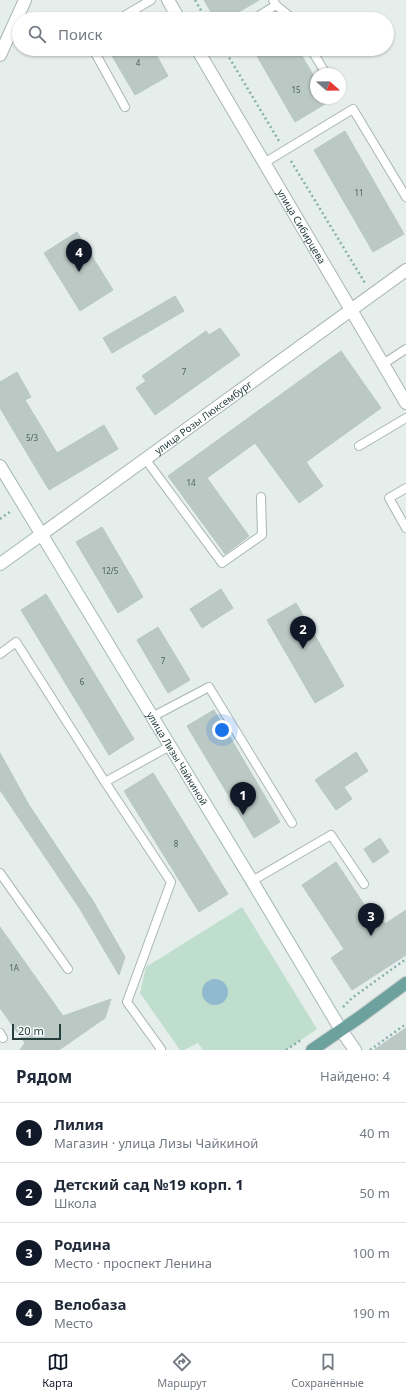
<!DOCTYPE html>
<html lang="ru">
<head>
<meta charset="utf-8">
<style>
	body { margin:0; font-family:"Noto Sans",sans-serif; background:#f2f2f3; color:#1f2937 }
	.compass { position:absolute; left:310px; top:68px; width:36px; height:36px; border-radius:50%; background:#fff; box-shadow:0 1px 3px #0004; rotate:110deg }
	.scale { position:absolute; left:12px; bottom:10px; width:49px; box-sizing:border-box; padding-left:4px; border:2px solid #253f3d; border-top:0; font-size:11px; line-height:14px; white-space:nowrap; color:#253f3d; -webkit-text-stroke:3px #f6faf9; paint-order:stroke }
	.you { position:absolute; left:222px; top:730px; width:14px; height:14px; margin:-10px; border:3px solid #fff; border-radius:50%; background:#1a73e8; box-shadow:0 0 0 6px #1a73e833 }
	.badge { display:grid; place-items:center; width:26px; height:26px; border-radius:50%; background:#111827; color:#fff; font-size:13px; font-weight:700 }
	.pin { position:absolute; translate:-50% -33px; filter:drop-shadow(0 1px 2px #0008) }
	.pin::after { content:''; position:absolute; top:21px; width:14px; height:12px; background:inherit; clip-path:polygon(0 0,100% 0,50% 100%) }
	.list { margin:0; padding:0; list-style:none }
	h2 { display:flex; justify-content:space-between; align-items:center; height:52px; margin:0; padding:0 16px; font-size:17px }
	h2 small { font-size:13px; font-weight:400; color:#747a83 }
	.list li { display:grid; grid-template-columns:26px 1fr auto; gap:12px; align-items:center; box-sizing:border-box; height:60px; padding:0 16px; border-top:1px solid #e0e1e3 }
	.list b { display:block; font-size:15px; white-space:nowrap }
	.list p { margin:0; font-size:13px; white-space:nowrap; color:#747a83 }
	.list em { font-size:13px; font-style:normal; color:#747a83 }
	.icon { flex:none; width:22px; height:22px; fill:none; stroke:currentColor; stroke-width:2; stroke-linecap:round; stroke-linejoin:round }
	.map { position:relative; flex:none; width:406px; height:1050px; overflow:hidden }
	.search { position:absolute; background:#fff; box-shadow:0 1px 3px #0004; left:12px; right:12px; top:12px; height:44px; display:flex; align-items:center; gap:10px; box-sizing:border-box; padding:0 14px; border-radius:22px; color:#747a83; font-size:15px }
	.sheet { height:292px; background:#fff }
	nav { display:flex; justify-content:space-around; align-items:center; box-sizing:border-box; height:56px; border-top:1px solid #e0e1e3; background:#fff; font-size:11px; color:#747a83 }
	nav a { display:grid; justify-items:center; gap:2px }
	nav .on { color:#111827 }
	.map>svg:first-child { display:block }
	.green { fill:#c0decd }
	.water { fill:#91bad0 }
	.building { fill:#bbc9c5; stroke:#b8c7c4 }
	.lines { fill:none; stroke-linecap:round; stroke-linejoin:round }
	.lane-casing { stroke:#a8b6b4; stroke-width:10 }
	.street-casing { stroke:#a8b6b4; stroke-width:14 }
	.secondary-casing { stroke:#a4b9b6; stroke-width:14 }
	.primary-casing { stroke:#c2c9c9; stroke-width:14 }
	.path { stroke:#88b0ab; stroke-width:2.5; stroke-dasharray:2 3; stroke-linecap:butt }
	.lane { stroke:#fff; stroke-width:8 }
	.street { stroke:#fff; stroke-width:12 }
	.secondary { stroke:#fff; stroke-width:12 }
	.primary { stroke:#6ca19e; stroke-width:12 }
	.labels { text-anchor:middle; dominant-baseline:central; stroke-width:3.5; stroke-linejoin:round; paint-order:stroke }
	.number-label { font-size:8px; fill:#4a625f }
	.street-label { font-size:10px; fill:#253f3d; stroke:#f6faf9 }
</style>
</head>
<body>
<div class="map">
<svg width="406" height="1050" viewBox="0 0 406 1050">
	<rect width="100%" height="100%" fill="#e6eeec"/>
	<!-- green -->
	<path class="green" d="M 242,907 L 317,1029 L 286,1050 L 203,1050 L 198,1043 L 184,1050 L 180,1050 L 140,993 L 146,967 Z"/>
	<!-- water -->
	<path class="water" d="M202 992a13 13 0 1 1 26 0a13 13 0 1 1-26 0Z"/>
	<!-- building -->
	<path class="building" d="M 204,0 L 259,0 L 227,19 L 215,19 Z
		M 108,49 L 153,49 L 168,76 L 135,95 Z
		M 253,49 L 298,49 L 316,80 L 316,98 L 335,98 L 295,122 Z
		M 345,131 L 404,234 L 373,252 L 314,150 Z
		M 77,232 L 113,290 L 80,311 L 44,253 Z
		M 175,296 L 184,311 L 112,353 L 103,338 Z
		M 220,328 L 240,355 L 155,415 L 136,388 L 146,381 L 142,376 L 206,331 L 209,335 Z
		M 341,351 L 381,408 L 306,462 L 323,486 L 299,503 L 255,443 L 207,478 L 249,536 L 225,554 L 168,476 Z
		M 17,372 L 31,397 L 25,400 L 57,453 L 104,425 L 118,449 L 49,490 L 0,408 L 0,382 Z
		M 102,527 L 143,597 L 118,613 L 76,542 Z
		M 221,589 L 233,608 L 202,628 L 190,609 Z
		M 46,594 L 134,739 L 109,755 L 21,610 Z
		M 296,603 L 344,686 L 315,703 L 267,620 Z
		M 158,627 L 190,680 L 168,693 L 137,640 Z
		M 214,710 L 280,822 L 254,838 L 187,726 Z
		M 356,752 L 368,771 L 344,787 L 352,799 L 336,810 L 315,780 Z
		M 0,753 L 29,805 L 93,901 L 125,957 L 119,975 L 80,909 L 0,790 Z
		M 153,773 L 228,894 L 199,912 L 124,791 Z
		M 380,838 L 389,852 L 373,863 L 364,849 Z
		M 336,862 L 371,915 L 377,911 L 385,924 L 406,910 L 406,955 L 352,990 L 331,958 L 344,949 L 302,885 Z
		M 0,927 L 63,1016 L 111,999 L 105,1018 L 59,1050 L 20,1050 L 25,1043 L 0,1008 Z
		M 406,1028 L 406,1050 L 374,1050 Z"/>
	<g class="lines">
		<!-- lane casing -->
		<g class="lane-casing">
			<path id="lane" d="M 276,5 L 293,19
				M 119,19 L 151,0
				M 254,19 L 276,5 L 273,0
				M 93,49 L 125,107
				M 311,49 L 326,74
				M 264,163 L 353,109 L 406,197
				M 383,364 L 406,349
				M 359,446 L 406,418
				M 146,460 L 222,563 L 262,535 L 261,497
				M 406,488 L 389,498 L 406,528
				M 0,654 L 16,642 L 105,782 L 171,882 L 127,1002 L 161,1049 L 160,1050
				M 152,717 L 209,687 L 292,823
				M 105,782 L 170,746
				M 0,873 L 68,969
				M 252,881 L 331,835 L 364,884
				M 0,1033 L 3,1038"/>
		</g>
		<!-- street casing -->
		<g class="street-casing">
			<g id="street">
				<path d="M 168,0 L 179,19"/>
				<path id="s1" d="M 197,49 L 406,403"/>
				<path d="M 0,55 L 25,0"/>
				<path id="s2" d="M 42,534 L 406,270"/>
				<path d="M 341,1030 L 355,1050"/>
			</g>
		</g>
		<!-- secondary casing -->
		<g class="secondary-casing">
			<g id="secondary">
				<path id="s3" d="M 0,466 L 252,881 L 341,1030"/>
				<path d="M 0,564 L 42,534"/>
			</g>
		</g>
		<!-- primary casing -->
		<g class="primary-casing">
			<path id="primary" d="M 312,1050 L 360,1017 L 406,983"/>
		</g>
		<!-- path -->
		<path class="path" d="M 195,0 L 206,19
			M 224,49 L 279,141
			M 291,161 L 365,283
			M 0,519 L 11,511
			M 343,1007 L 352,998 L 406,959
			M 286,1050 L 301,1040
			M 370,1050 L 406,1024"/>
		<!-- lane -->
		<use href="#lane" class="lane"/>
		<!-- street -->
		<use href="#street" class="street"/>
		<!-- secondary -->
		<use href="#secondary" class="secondary"/>
		<!-- primary -->
		<use href="#primary" class="primary"/>
	</g>
	<g class="labels">
		<!-- number labels -->
		<g class="number-label">
			<text x="138" y="62">4</text>
			<text x="296" y="89">15</text>
			<text x="359" y="192">11</text>
			<text x="184" y="371">7</text>
			<text x="32" y="437">5/3</text>
			<text x="191" y="482">14</text>
			<text x="110" y="570">12/5</text>
			<text x="163" y="660">7</text>
			<text x="82" y="681">6</text>
			<text x="176" y="843">8</text>
			<text x="14" y="967">1А</text>
		</g>
		<!-- street labels -->
		<g class="street-label">
			<text stroke="none"><textPath href="#s1" startOffset="206">улица Сибирцева</textPath></text>
			<text stroke="none"><textPath href="#s2" startOffset="199">улица Розы Люксембург</textPath></text>
			<text stroke="none"><textPath href="#s3" startOffset="342">улица Лизы Чайкиной</textPath></text>
		</g>
	</g>
</svg>
<svg class="compass" viewBox="-18 -18 36 36"><path d="M0-13l5 13h-10z" fill="#e53935"/><path d="M0 13l5-13h-10z" fill="#747a83"/></svg>
<div class="scale">20 m</div>
<div class="you"></div>
<div class="pin badge" style="left:243px;top:815px">1</div>
<div class="pin badge" style="left:303px;top:649px">2</div>
<div class="pin badge" style="left:371px;top:936px">3</div>
<div class="pin badge" style="left:79px;top:272px">4</div>
<div class="search"><svg class="icon" aria-label="search" viewBox="0 0 24 24"><circle cx="10" cy="10" r="6"/><path d="M15 15l6 6"/></svg>Поиск</div>
</div>
<section class="sheet">
<h2>Рядом<small>Найдено: 4</small></h2>
<ul class="list">
<li><span class="badge">1</span><div><b>Лилия</b><p>Магазин · улица Лизы Чайкиной</p></div><em>40 m</em></li>
<li><span class="badge">2</span><div><b>Детский сад №19 корп. 1</b><p>Школа</p></div><em>50 m</em></li>
<li><span class="badge">3</span><div><b>Родина</b><p>Место · проспект Ленина</p></div><em>100 m</em></li>
<li><span class="badge">4</span><div><b>Велобаза</b><p>Место</p></div><em>190 m</em></li>
</ul>
</section>
<nav>
<a class="on"><svg class="icon" aria-label="map" viewBox="0 0 24 24"><path d="M3 6l6-2 6 2 6-2v14l-6 2-6-2-6 2zM9 4v14M15 6v14"/></svg>Карта</a>
<a><svg class="icon" aria-label="directions" viewBox="0 0 24 24"><path d="M12 3l9 9-9 9-9-9zM9 14v-3h6M13 9l2 2-2 2"/></svg>Маршрут</a>
<a><svg class="icon" aria-label="saved" viewBox="0 0 24 24"><path d="M7 4h10v16l-5-4-5 4z"/></svg>Сохранённые</a>
</nav>
</body>
</html>
